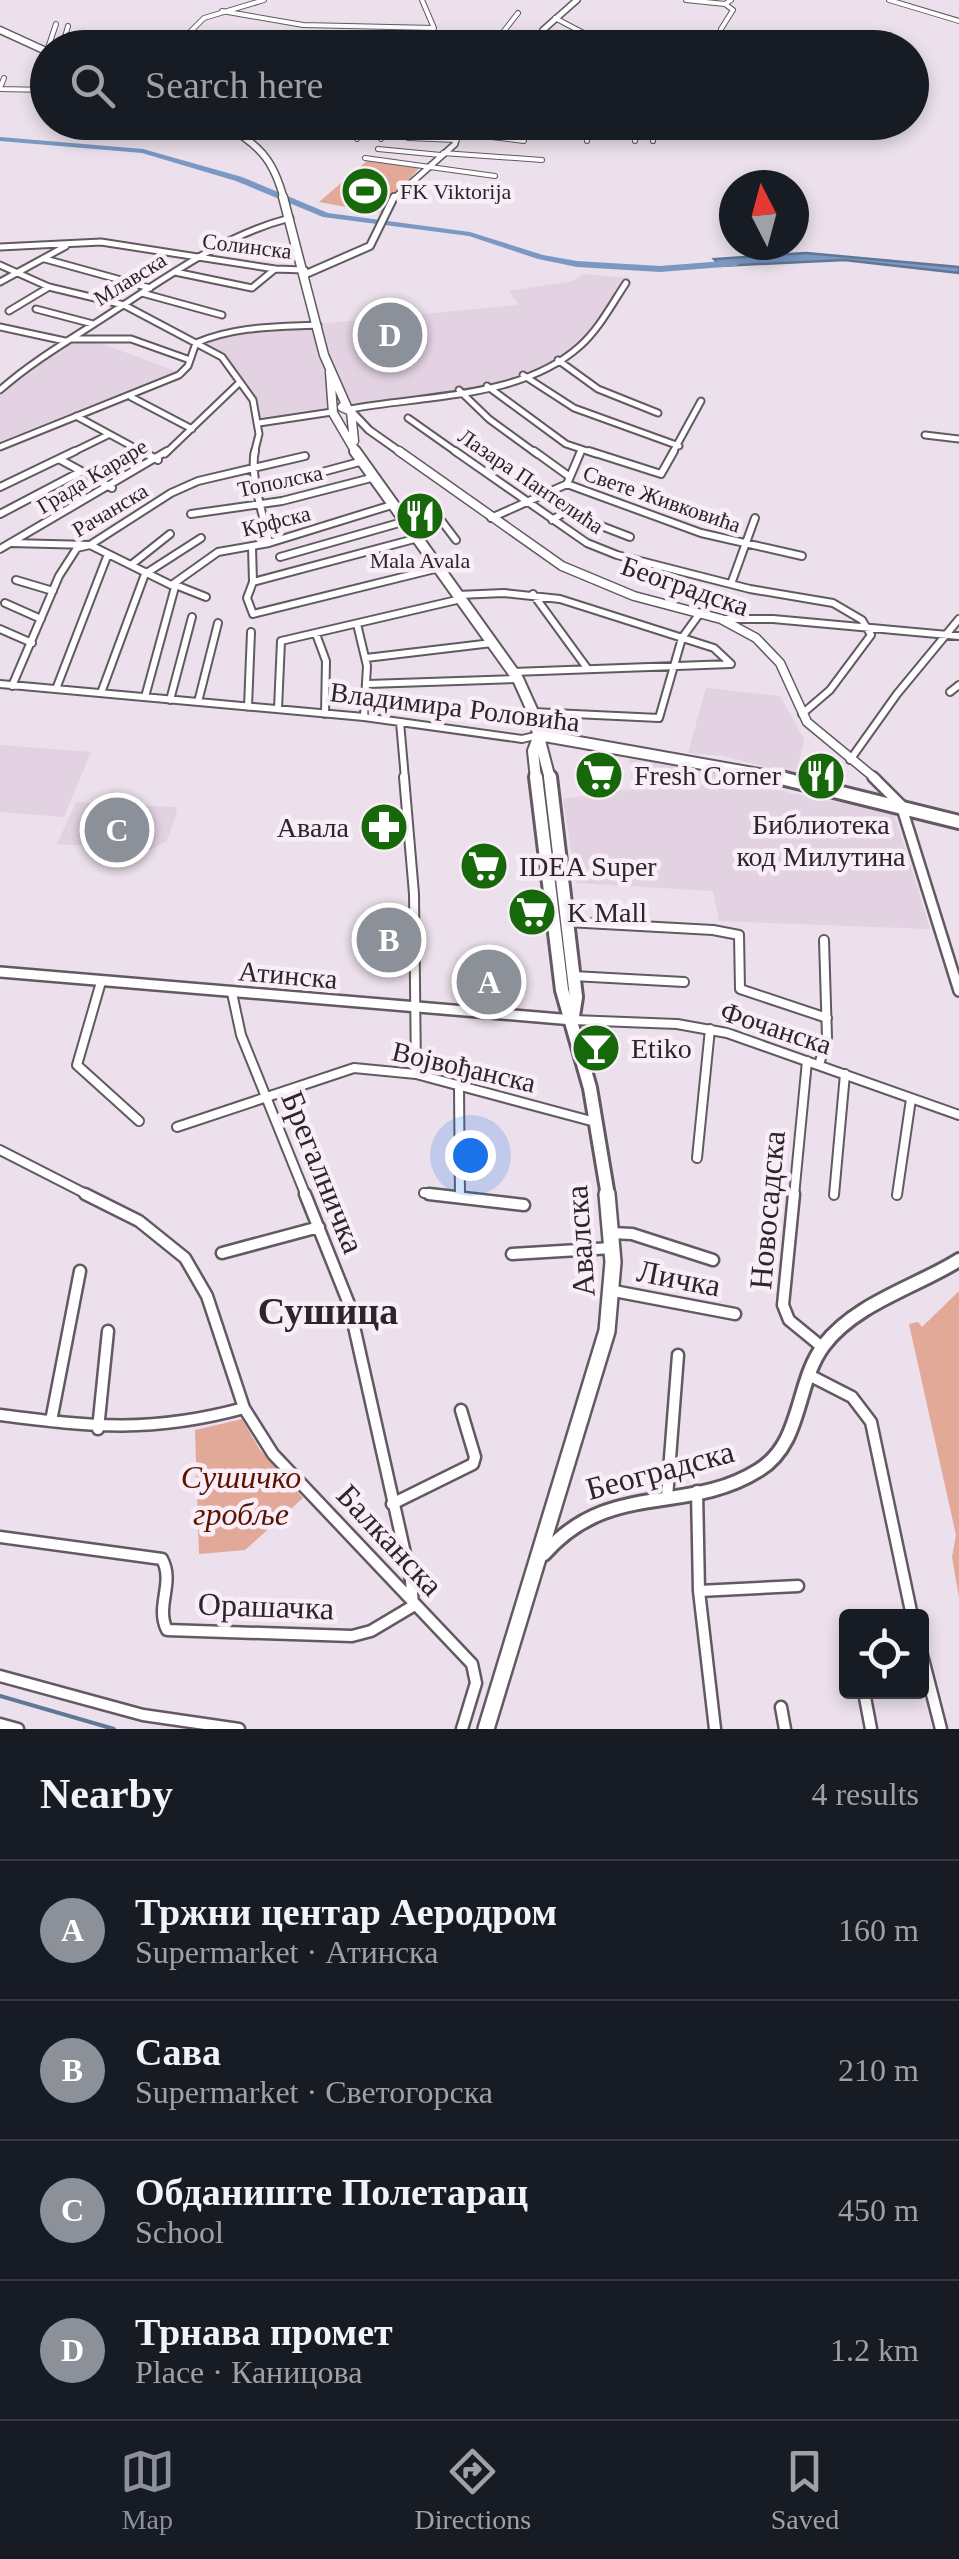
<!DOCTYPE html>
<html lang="en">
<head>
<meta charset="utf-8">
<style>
	body { margin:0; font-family:"Times New Roman",serif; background:#242831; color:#f1f3f6 }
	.controls { position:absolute; right:30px; bottom:30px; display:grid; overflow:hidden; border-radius:10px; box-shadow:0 5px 15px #0003 }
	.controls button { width:90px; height:90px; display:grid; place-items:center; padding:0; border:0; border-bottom:2px solid #363941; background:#171b24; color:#f1f3f6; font:50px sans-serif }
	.compass { position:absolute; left:719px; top:170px; width:90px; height:90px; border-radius:50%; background:#171b24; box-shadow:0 5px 15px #0003; rotate:354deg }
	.you { position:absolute; left:470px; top:1155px; width:35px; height:35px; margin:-25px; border:8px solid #fff; border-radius:50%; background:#1a73e8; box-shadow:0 0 0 15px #1a73e833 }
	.badge { display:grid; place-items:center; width:65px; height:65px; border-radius:50%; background:#8c9099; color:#fff; font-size:32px; font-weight:700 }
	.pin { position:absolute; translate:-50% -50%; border:5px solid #fff; box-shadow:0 2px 10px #0006 }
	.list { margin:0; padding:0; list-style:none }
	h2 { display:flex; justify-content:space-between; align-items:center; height:130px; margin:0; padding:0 40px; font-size:42px }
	h2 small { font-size:32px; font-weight:400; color:#9ea1a6 }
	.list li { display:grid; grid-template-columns:65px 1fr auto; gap:30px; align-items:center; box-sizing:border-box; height:140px; padding:0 40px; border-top:2px solid #363941 }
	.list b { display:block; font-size:38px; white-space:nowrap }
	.list p { margin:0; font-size:32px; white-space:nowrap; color:#9ea1a6 }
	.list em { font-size:32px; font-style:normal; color:#9ea1a6 }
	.icon { flex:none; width:55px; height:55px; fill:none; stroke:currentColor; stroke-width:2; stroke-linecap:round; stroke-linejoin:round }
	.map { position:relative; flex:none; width:959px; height:1729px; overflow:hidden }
	.search { position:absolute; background:#171b24; box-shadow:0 5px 15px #0003; left:30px; right:30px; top:30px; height:110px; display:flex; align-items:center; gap:25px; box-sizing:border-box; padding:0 35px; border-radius:55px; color:#9ea1a6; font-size:38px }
	.sheet { height:690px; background:#171b24 }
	nav { display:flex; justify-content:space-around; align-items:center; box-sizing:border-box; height:140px; border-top:2px solid #363941; background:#171b24; font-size:28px; color:#9ea1a6 }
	nav a { display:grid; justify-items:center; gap:5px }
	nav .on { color:#8c9099 }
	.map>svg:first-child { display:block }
	.built { fill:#e3d2e2 }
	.green { fill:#e2a998 }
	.water { fill:#7a98c4; stroke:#627696; stroke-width:2.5 }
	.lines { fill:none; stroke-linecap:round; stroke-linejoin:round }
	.stream { stroke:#627696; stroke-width:4 }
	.river { fill:#7a98c4; fill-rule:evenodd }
	.minor-far4-casing { stroke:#625962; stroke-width:6 }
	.minor-far3-casing { stroke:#625962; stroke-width:9 }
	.minor-far2-casing { stroke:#625962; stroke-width:10 }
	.minor-far1-casing { stroke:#625962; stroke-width:12 }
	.minor-casing { stroke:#625962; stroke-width:15 }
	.tertiary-far4-casing { stroke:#625962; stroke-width:8 }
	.tertiary-far3-casing { stroke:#625962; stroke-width:10 }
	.tertiary-far2-casing { stroke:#625962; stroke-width:11 }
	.tertiary-far1-casing { stroke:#625962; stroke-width:14 }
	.tertiary-casing { stroke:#625962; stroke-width:18 }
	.primary-far4-casing { stroke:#625962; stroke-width:9 }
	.primary-far3-casing { stroke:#625962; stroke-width:11 }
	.primary-far2-casing { stroke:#625962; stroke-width:14 }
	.primary-far1-casing { stroke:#625962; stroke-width:18 }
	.primary-casing { stroke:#625962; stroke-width:20 }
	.minor-far4 { stroke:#fff; stroke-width:4 }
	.minor-far3 { stroke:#fff; stroke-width:5 }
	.minor-far2 { stroke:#fff; stroke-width:6 }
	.minor-far1 { stroke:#fff; stroke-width:8 }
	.minor { stroke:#fff; stroke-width:10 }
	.tertiary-far4 { stroke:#fff; stroke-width:5 }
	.tertiary-far3 { stroke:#fff; stroke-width:6 }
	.tertiary-far2 { stroke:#fff; stroke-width:8 }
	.tertiary-far1 { stroke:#fff; stroke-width:9 }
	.tertiary { stroke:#fff; stroke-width:12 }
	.primary-far4 { stroke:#fff; stroke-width:6 }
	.primary-far3 { stroke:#fff; stroke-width:8 }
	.primary-far2 { stroke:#fff; stroke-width:10 }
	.primary-far1 { stroke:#fff; stroke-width:12 }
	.primary { stroke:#fff; stroke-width:15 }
	.labels { text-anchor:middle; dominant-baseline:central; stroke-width:9; stroke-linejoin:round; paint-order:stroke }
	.far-poi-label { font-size:22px; fill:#2a262a; stroke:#f9edf8; text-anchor:start }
	.far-street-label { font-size:22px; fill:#2a262a; stroke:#f9edf8 }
	.street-label { font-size:28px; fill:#2a262a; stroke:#f9edf8 }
	.poi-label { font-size:28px; fill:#2a262a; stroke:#f9edf8; text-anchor:start }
	.near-street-label { font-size:32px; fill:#2a262a; stroke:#f9edf8 }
	.near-park-label { font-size:32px; font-style:italic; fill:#581400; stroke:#f9edf8 }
	.near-quarter-label { font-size:38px; font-weight:bold; fill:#2a262a; stroke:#f9edf8 }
</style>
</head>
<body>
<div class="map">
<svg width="959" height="1729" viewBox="0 0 959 1729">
	<rect width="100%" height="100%" fill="#ebe0eb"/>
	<!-- built -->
	<path class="built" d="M 583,274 L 630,278 L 584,342 L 534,371 L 487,386 L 259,423 L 253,400 L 222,357 L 196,343 L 221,333 L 519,305 L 509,291 L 573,281 Z
		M 89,339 L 181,373 L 0,447 L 0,390 L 64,341 Z
		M 706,688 L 780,696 L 804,739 L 796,775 L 723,756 L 688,753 Z
		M 0,745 L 91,752 L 64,817 L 0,812 Z
		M 629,757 L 696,767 L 790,793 L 891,812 L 895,816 L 930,929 L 719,921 L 713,891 L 576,883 L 563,799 L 633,789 Z
		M 76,802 L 177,807 L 176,815 L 166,842 L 149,850 L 57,844 Z"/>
	<!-- green -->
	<path class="green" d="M 368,160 L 420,167 L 379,213 L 319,202 Z
		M 959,1291 L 959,1598 L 952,1557 L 956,1535 L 909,1324 L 918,1322 L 922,1327 Z
		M 242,1419 L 260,1450 L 303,1498 L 245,1550 L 199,1554 L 195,1430 Z"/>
	<!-- water -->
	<path class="water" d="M 806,253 L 959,267 L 959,273 L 844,260 L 720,266 L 714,259 Z"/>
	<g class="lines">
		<!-- stream -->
		<path class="stream" d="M 0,1696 L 114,1729"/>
		<!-- river -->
		<path class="river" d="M 0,137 L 143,149 L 242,177 L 328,213 L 470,232 L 543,255 L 577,261 L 660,266 L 736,260 L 740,263 L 736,266 L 660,272 L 577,267 L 538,259 L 469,236 L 323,217 L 236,181 L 142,153 L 0,141 Z"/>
		<!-- minor-far4 casing -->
		<g class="minor-far4-casing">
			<path id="minor-far4" d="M 422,0 L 434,28 L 428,44 L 443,48
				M 686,0 L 725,4 L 731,0
				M 889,0 L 959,21
				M 222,11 L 303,25 L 434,28
				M 555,18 L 593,38 L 643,48
				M 721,29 L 733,10 L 725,4
				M 695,36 L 696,48
				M 48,48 L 56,24
				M 62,48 L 68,26
				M 174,48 L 204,18 L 264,0
				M 501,48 L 504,31 L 518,13
				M 0,88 L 4,78
				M 0,89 L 48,90
				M 587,122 L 587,141
				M 635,122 L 635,141
				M 458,133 L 524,141
				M 408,138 L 457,140
				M 357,139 L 360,122
				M 381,139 L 386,122
				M 653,141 L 654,122
				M 378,149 L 441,155
				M 443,153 L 542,160
				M 365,158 L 495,176"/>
		</g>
		<!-- minor-far3 casing -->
		<g class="minor-far3-casing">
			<path id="minor-far3" d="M 0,247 L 101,242 L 275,269 L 305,270
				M 45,259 L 150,288
				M 0,265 L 49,287 L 124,305 L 222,357 L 253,400 L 259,434 L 254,454
				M 175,272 L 252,288 L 275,269
				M 0,282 L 66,246
				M 142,293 L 222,315
				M 36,309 L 93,324
				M 9,311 L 49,287
				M 0,327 L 65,341
				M 72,339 L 131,339 L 190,360
				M 558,360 L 598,389 L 658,413
				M 523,375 L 574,408 L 679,446
				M 487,386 L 566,444 L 596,454
				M 0,390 C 35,359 75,337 114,311 C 170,275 224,235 290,218
				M 459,390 L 489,419 L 537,454
				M 131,397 L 192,429
				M 350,409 C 424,395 521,399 580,346 C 599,329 612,304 626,283
				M 76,416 L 146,454
				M 408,418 L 459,454
				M 259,423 L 332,412
				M 925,435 L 959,439
				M 0,447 L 179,375 L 188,366 L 196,343 C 235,326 276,327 318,325
				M 69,454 L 108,435
				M 165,454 L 239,383
				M 672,454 L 701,401"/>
		</g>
		<!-- minor-far2 casing -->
		<g class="minor-far2-casing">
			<path id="minor-far2" d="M 141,451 L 158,460
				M 255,451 C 249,475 264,516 269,543
				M 455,451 L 587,543 L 617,555 L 750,589 L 833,603 L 862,620 L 871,635 L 830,690 L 802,714
				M 534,451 L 570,477
				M 589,451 L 661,474 L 674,451
				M 59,459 L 112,488
				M 567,484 L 701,533 L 802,556
				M 274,485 L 363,461
				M 0,487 L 75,451
				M 0,514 L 80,472
				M 191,514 L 282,501 L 375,477
				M 437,515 L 456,540
				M 491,518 L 567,484 L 581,451
				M 552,520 L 565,512 L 630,537
				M 11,543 L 90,545 L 175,587 L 145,697
				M 252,547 L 253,582 L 247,598 L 253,614 L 439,568
				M 0,549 L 167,451
				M 280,557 L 406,521
				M 131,565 L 170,534
				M 16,580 L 53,591
				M 253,582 L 418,538
				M 173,584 L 218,552 L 269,543 L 395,504
				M 173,584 L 206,597
				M 731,584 L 755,518
				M 533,594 L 587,668
				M 458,595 L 504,593 L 560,599 L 714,648 L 731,664 L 513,672
				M 5,603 L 41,619
				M 721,619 L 773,619 L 959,636
				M 357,624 L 367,666 L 364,717
				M 0,629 L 32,643
				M 316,634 L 326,661 L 325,714
				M 366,658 L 492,643
				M 0,684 L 364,717 L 522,739 L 539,735
				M 368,684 L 518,679
				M 12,686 L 59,576 L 77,548 L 90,545 L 171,493 L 198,481 L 305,456
				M 56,689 L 108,554
				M 950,692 L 959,685
				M 101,693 L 145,574 L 201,538
				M 170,700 L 192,617
				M 198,702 L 218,623
				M 248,707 L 251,632
				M 278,709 L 281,641 L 461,599
				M 532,712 L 659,718 L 682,638 L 700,613
				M 400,722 L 405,779
				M 850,760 L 897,694 L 959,619"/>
		</g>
		<!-- minor-far1 casing -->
		<g class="minor-far1-casing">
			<path id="minor-far1" d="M 404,777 L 414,894 L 416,1074
				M 567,922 L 713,930 L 739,935 L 740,989 L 827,1018
				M 573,976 L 684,982
				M 101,982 L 77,1065 L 139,1121
				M 232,993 L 241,1035 L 306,1196
				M 573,1020 L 677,1024 L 727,1033 L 959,1115
				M 819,1065 L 827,1037 L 824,940
				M 459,1089 L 460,1196
				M 177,1127 L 354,1068 L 416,1074 L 595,1122
				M 0,1150 L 90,1196
				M 697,1158 L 710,1029
				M 424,1193 L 450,1196
				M 834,1195 L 845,1074
				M 897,1195 L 911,1099
				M 794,1196 L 807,1061"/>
		</g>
		<!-- minor casing -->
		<g class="minor-casing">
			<path id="minor" d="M 85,1194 L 139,1221 L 185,1258 L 207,1296 L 244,1408 L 273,1454 L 472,1664 L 476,1683 L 462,1729
				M 305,1194 L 349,1304 L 411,1580 L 413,1606
				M 429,1194 L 524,1205
				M 794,1194 L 783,1305 L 789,1320 L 822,1347
				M 611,1233 L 632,1234 L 713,1260
				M 222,1253 L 319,1227
				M 512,1254 L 612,1248
				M 614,1291 L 735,1314
				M 809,1375 L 852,1397 L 871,1422 L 912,1616
				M 0,1415 C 92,1427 153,1433 244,1408
				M 51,1421 L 80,1271
				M 98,1429 L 108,1331
				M 697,1491 L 699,1591 L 715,1729
				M 667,1497 L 678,1355
				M 392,1504 L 473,1464 L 475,1457 L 461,1410
				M 0,1537 L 162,1559 C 175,1583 155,1606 167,1630 L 352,1636 L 371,1631 L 413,1606
				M 699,1591 L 798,1586
				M 922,1655 L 941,1729
				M 0,1676 L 143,1715 L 239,1729
				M 864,1692 L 871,1729
				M 781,1707 L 785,1729
				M 0,1724 L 18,1729"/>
		</g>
		<!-- tertiary-far4 casing -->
		<g class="tertiary-far4-casing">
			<path id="tertiary-far4" d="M 541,48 L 543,30 L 577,0
				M 392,200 L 455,144 L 458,122"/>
		</g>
		<!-- tertiary-far3 casing -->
		<g class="tertiary-far3-casing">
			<path id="tertiary-far3" d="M 306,274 L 370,246 L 394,197
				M 351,411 L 369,430 L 403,454"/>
		</g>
		<!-- tertiary-far2 casing -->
		<g class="tertiary-far2-casing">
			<path id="tertiary-far2" d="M 399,451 L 562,566 L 634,596 L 721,619 L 756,638 L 780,663 L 807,722 L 876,779"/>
		</g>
		<!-- tertiary-far1 casing -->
		<g class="tertiary-far1-casing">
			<path id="tertiary-far1" d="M 873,777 L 901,805 L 959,991
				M 0,972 L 573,1020"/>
		</g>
		<!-- tertiary casing -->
		<g class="tertiary-casing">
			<path id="tertiary" d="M 544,1554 C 610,1479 686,1516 759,1470 C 803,1443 795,1383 824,1345 C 856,1303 916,1287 959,1260"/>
		</g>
		<!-- primary-far4 casing -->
		<g class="primary-far4-casing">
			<path id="primary-far4" d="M 0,30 L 48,52
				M 222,122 C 258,146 273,156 284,200"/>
		</g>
		<!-- primary-far3 casing -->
		<g class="primary-far3-casing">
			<path id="primary-far3" d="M 283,197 L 324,355 L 347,407
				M 330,372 L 333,413 L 357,454
				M 342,407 L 351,411 L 354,441"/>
		</g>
		<!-- primary-far2 casing -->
		<g class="primary-far2-casing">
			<path id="primary-far2" d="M 355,451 L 518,679 L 532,710 L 550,779
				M 539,735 L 787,779
				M 536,779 L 533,751 L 539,735"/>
		</g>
		<!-- primary-far1 casing -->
		<g class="primary-far1-casing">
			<path id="primary-far1" d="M 536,777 L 562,990 L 590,1088 L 608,1196
				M 550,777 L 576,997 L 573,1016
				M 777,777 L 959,822"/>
		</g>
		<!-- primary casing -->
		<g class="primary-casing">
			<path id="primary" d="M 486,1729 L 607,1331 L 613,1262 L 607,1194"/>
		</g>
		<!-- minor-far4 -->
		<use href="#minor-far4" class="minor-far4"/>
		<!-- minor-far3 -->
		<use href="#minor-far3" class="minor-far3"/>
		<!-- minor-far2 -->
		<use href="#minor-far2" class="minor-far2"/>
		<!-- minor-far1 -->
		<use href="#minor-far1" class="minor-far1"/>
		<!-- minor -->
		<use href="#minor" class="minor"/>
		<!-- tertiary-far4 -->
		<use href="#tertiary-far4" class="tertiary-far4"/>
		<!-- tertiary-far3 -->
		<use href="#tertiary-far3" class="tertiary-far3"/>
		<!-- tertiary-far2 -->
		<use href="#tertiary-far2" class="tertiary-far2"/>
		<!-- tertiary-far1 -->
		<use href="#tertiary-far1" class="tertiary-far1"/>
		<!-- tertiary -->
		<use href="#tertiary" class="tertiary"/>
		<!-- primary-far4 -->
		<use href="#primary-far4" class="primary-far4"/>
		<!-- primary-far3 -->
		<use href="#primary-far3" class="primary-far3"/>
		<!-- primary-far2 -->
		<use href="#primary-far2" class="primary-far2"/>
		<!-- primary-far1 -->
		<use href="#primary-far1" class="primary-far1"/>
		<!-- primary -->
		<use href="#primary" class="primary"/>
	</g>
	<!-- icons -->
	<defs>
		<g id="stadium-disc" transform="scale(2.5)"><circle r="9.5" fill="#17680a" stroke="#f9edf8"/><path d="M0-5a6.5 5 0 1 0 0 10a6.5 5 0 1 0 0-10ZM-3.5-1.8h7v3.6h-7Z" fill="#fff"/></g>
		<g id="restaurant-disc" transform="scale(2.5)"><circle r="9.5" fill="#17680a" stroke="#f9edf8"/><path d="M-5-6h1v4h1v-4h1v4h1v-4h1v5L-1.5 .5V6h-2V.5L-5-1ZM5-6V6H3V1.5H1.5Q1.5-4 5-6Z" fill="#fff"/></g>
		<g id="supermarket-disc" transform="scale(2.5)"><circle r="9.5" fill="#17680a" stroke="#f9edf8"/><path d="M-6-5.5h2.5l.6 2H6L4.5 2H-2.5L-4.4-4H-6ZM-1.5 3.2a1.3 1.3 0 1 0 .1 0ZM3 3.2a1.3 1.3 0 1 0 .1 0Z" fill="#fff"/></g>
		<g id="pharmacy-disc" transform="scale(2.5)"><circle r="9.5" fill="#17680a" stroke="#f9edf8"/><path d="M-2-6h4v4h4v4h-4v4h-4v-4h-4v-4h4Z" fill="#fff"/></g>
		<g id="bar-disc" transform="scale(2.5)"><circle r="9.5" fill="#17680a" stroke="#f9edf8"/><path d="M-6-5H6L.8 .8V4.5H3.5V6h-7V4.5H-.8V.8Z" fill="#fff"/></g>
	</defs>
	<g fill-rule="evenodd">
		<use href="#stadium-disc" x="365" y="191"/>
		<use href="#restaurant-disc" x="420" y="516"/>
		<use href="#supermarket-disc" x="599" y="775"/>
		<use href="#restaurant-disc" x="821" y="776"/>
		<use href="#pharmacy-disc" x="384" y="827"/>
		<use href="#supermarket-disc" x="484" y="866"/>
		<use href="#supermarket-disc" x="532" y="912"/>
		<use href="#bar-disc" x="596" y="1048"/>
	</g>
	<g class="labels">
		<!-- far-poi labels -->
		<g class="far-poi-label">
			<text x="400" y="191">FK Viktorija</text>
			<text x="420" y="560" text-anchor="middle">Mala Avala</text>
		</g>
		<!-- far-street labels -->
		<g class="far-street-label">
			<text transform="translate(247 246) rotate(7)">Солинска</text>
			<text transform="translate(130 279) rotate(-32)">Млавска</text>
			<text transform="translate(92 476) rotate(-31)">Града Караре</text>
			<text transform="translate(280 481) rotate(-12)">Тополска</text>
			<text transform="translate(531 481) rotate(34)">Лазара Пантелића</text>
			<text transform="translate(662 499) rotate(19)">Свете Живковића</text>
			<text transform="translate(110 510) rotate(-31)">Рачанска</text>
			<text transform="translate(276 521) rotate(-14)">Крфска</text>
		</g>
		<!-- street labels -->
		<g class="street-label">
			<text transform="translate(685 586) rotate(19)">Београдска</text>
			<text transform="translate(455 707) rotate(7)">Владимира Роловића</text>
			<text transform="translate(288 975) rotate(5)">Атинска</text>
			<text transform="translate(776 1028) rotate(18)">Фочанска</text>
			<text transform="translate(464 1067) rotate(13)">Војвођанска</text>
		</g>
		<!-- poi labels -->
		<g class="poi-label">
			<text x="634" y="775">Fresh Corner</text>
			<text x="821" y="824" text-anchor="middle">Библиотека<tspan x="821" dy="32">код Милутина</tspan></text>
			<text x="349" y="827" text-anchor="end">Авала</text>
			<text x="519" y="866">IDEA Super</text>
			<text x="567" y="912">K Mall</text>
			<text x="631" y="1048">Etiko</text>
		</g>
		<!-- near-street labels -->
		<g class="near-street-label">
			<text transform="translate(323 1172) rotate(68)">Брегалничка</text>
			<text transform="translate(767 1210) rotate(-85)">Новосадска</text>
			<text transform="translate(580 1241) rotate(-94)">Авалска</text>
			<text transform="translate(679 1278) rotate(11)">Личка</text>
			<text transform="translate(660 1470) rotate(-15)">Београдска</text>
			<text transform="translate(390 1540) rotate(47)">Балканска</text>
			<text transform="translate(266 1606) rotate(2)">Орашачка</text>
		</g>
		<!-- near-park labels -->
		<g class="near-park-label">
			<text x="241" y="1477">Сушичко<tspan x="241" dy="37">гробље</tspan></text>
		</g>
		<!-- near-quarter labels -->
		<g class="near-quarter-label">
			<text x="328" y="1311">Сушица</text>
		</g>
	</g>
</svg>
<div class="controls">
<button><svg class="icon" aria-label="locate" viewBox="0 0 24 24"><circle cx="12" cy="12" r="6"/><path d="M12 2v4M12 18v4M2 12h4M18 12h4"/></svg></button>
</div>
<svg class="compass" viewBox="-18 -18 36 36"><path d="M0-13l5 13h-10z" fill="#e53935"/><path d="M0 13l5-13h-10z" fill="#9ea1a6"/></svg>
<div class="you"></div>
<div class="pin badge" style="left:489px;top:982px">A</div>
<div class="pin badge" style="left:389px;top:940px">B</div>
<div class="pin badge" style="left:117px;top:830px">C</div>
<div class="pin badge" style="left:390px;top:335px">D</div>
<div class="search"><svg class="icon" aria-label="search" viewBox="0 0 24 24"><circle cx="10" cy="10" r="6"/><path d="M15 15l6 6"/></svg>Search here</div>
</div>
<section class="sheet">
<h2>Nearby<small>4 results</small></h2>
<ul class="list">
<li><span class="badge">A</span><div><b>Тржни центар Аеродром</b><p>Supermarket · Атинска</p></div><em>160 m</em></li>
<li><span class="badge">B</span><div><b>Сава</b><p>Supermarket · Светогорска</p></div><em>210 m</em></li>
<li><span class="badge">C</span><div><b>Обданиште Полетарац</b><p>School</p></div><em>450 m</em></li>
<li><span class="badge">D</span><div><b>Трнава промет</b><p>Place · Каницова</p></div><em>1.2 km</em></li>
</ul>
</section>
<nav>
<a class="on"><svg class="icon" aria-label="map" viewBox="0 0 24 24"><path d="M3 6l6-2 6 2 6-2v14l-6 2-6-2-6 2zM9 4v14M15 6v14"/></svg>Map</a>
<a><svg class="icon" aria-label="directions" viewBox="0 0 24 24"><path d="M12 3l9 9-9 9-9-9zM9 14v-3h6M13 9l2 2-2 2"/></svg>Directions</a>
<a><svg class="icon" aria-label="saved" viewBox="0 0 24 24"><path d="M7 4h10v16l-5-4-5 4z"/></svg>Saved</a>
</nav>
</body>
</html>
